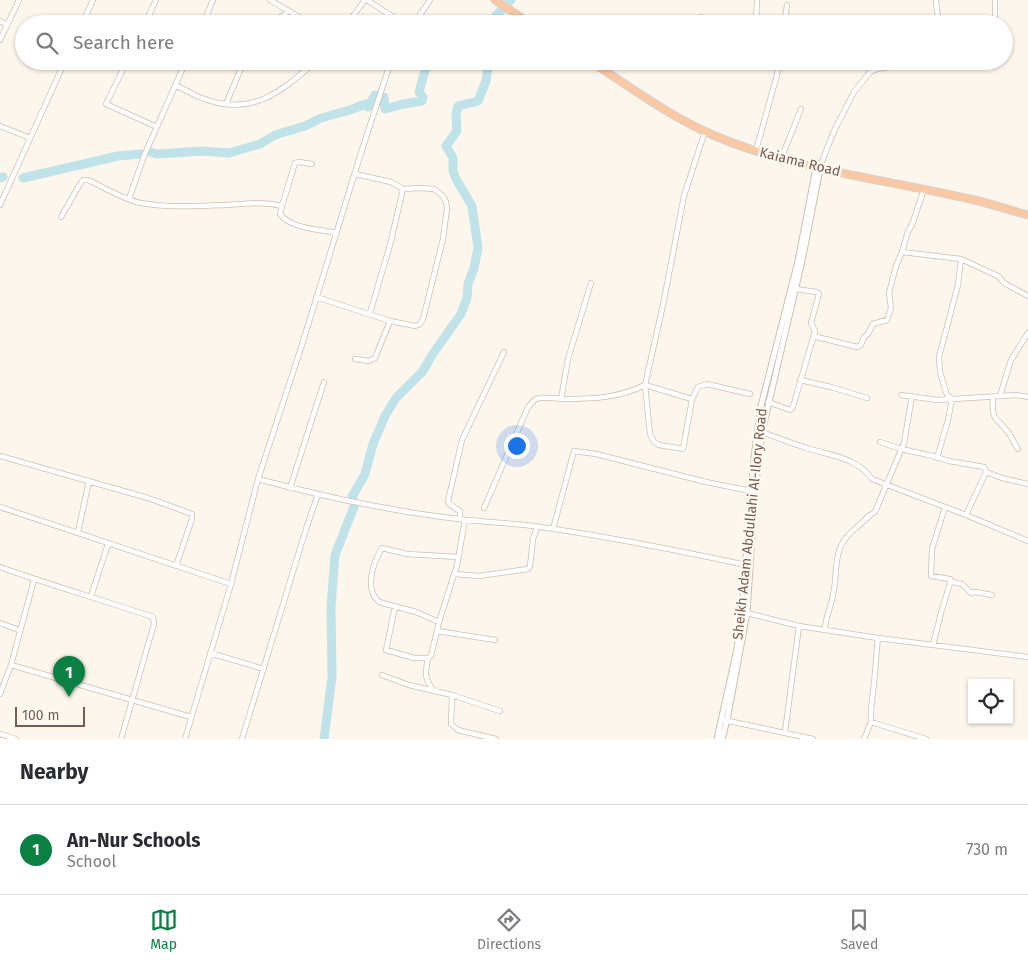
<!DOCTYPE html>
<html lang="en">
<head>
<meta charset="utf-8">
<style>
	body { margin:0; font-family:"Fira Sans",sans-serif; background:#f2f2f3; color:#2b2b33 }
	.controls { position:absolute; right:15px; bottom:15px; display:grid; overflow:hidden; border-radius:0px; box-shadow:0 1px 4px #0004 }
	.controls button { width:45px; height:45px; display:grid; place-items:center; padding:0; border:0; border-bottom:1px solid #e1e1e2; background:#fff; color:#2b2b33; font:25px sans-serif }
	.scale { position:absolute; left:15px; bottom:12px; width:70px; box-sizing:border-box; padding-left:5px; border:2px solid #7a5c4d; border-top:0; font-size:14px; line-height:18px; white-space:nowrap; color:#7a5c4d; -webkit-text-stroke:4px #fffaf3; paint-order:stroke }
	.you { position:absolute; left:516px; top:445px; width:18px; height:18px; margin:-12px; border:4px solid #fff; border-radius:50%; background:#1a73e8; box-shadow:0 0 0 8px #1a73e833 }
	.badge { display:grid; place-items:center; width:32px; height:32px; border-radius:50%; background:#0b8043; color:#fff; font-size:16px; font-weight:700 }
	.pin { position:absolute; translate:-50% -41px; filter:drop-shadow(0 1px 2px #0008) }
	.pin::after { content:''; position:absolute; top:26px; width:18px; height:15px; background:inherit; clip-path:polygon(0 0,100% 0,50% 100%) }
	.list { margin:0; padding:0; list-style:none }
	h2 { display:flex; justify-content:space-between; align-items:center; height:65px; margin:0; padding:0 20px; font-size:21px }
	h2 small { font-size:16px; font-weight:400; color:#7c7c81 }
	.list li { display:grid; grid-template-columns:32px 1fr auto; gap:15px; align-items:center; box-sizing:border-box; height:90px; padding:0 20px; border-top:1px solid #e1e1e2 }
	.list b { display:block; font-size:19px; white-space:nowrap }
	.list p { margin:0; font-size:16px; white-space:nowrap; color:#7c7c81 }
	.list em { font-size:16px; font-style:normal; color:#7c7c81 }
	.icon { flex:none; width:28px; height:28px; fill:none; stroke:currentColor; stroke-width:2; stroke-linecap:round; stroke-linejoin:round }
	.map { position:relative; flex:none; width:1028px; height:739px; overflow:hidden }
	.search { position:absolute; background:#fff; box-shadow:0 1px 4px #0004; left:15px; right:15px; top:15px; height:55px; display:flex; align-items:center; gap:12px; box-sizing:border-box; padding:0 18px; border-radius:28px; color:#7c7c81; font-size:19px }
	.sheet { height:155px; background:#fff }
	nav { display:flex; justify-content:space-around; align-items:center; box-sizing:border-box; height:70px; border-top:1px solid #e1e1e2; background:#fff; font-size:14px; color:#7c7c81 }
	nav a { display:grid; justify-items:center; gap:2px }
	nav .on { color:#0b8043 }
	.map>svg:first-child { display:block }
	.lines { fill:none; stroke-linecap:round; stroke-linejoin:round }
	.river { stroke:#bfe3e8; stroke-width:9 }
	.minor-casing { stroke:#d1beb0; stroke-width:6 }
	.tertiary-casing { stroke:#d1beb0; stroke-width:7 }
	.trunk-casing { stroke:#dad1cd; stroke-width:9 }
	.minor { stroke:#fff; stroke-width:4.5 }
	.tertiary { stroke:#fff; stroke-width:5 }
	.trunk { stroke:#f9c8a4; stroke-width:7 }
	.labels { text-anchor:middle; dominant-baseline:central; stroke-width:5; stroke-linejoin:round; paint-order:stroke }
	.street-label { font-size:14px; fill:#7a5c4d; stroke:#fffaf3 }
</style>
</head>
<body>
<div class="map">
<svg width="1028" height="739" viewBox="0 0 1028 739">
	<rect width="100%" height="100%" fill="#fdf6ec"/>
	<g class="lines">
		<!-- river -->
		<path class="river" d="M 488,24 L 511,0
			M 150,152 L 157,154 L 202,151 L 229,153 L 260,144 L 275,135 L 305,126 L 321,118 L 350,110 L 365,104 L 368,107 L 375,95 L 384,97 L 385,109 L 403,104 L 422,101 L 423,97 L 419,92 C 422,82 424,71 429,61
			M 0,178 L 3,177
			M 23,178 L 118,156 L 141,154
			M 324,739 L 332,677 L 331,607 L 335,555 L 355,504 L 352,497 L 365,474 L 373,444 L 385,416 L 396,398 L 423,371 L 432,355 L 461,314 L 467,298 L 468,284 L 474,268 L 478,248 L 472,206 L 456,179 L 453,171 L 453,158 L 446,146 L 457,131 L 456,114 L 458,106 L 478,101 L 486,81 L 489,61"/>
		<!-- minor casing -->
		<g class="minor-casing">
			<path id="minor" d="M 270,0 L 311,24
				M 367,0 L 404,24
				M 936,0 L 937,11 L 940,24
				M 701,17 L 717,24
				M 0,21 L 7,25
				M 82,24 L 93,0
				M 145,24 L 156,0
				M 203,24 L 213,0
				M 281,24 L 281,17 L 289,11
				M 347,24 L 365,0
				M 414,24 L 430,0
				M 756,24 L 757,0
				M 784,24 L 787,5
				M 995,24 L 995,0
				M 0,40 L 19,0
				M 127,61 L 106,104 L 157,127
				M 870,61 L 873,70
				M 175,85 C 183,89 191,93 199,97 C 250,118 279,94 316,61
				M 226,104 L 244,61
				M 0,126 L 30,138
				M 757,147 L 777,75 L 779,61
				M 783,154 L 801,109
				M 821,164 L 834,131 L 854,92 L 870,72 L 877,69 L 900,65 L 911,61
				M 129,199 L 144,156 L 186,61
				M 0,205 L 65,61
				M 282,206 L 295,163 L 299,162 L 312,164
				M 61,217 L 80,184 L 83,180 L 88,180 C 104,187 124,200 141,203 C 168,208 198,206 225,205 C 244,204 263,201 282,206 L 280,214 C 291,229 319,229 336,233
				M 902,252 L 961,259 L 998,276 L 1004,283 L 1028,296
				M 316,297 L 390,321 L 415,326 L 420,324 L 423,319 L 443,239 L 447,208 L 446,202 L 443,196 L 434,189 L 420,188 L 403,189 L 391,182 L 355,174
				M 370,313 L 390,245 L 403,189
				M 813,336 L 857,347 L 861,345 L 864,337 L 868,334 L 873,324 L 887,320 L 891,308 L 889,293 L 896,266 L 902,252 L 908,231 L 912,225 L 924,189
				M 355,359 L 369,361 L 375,358 L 390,321
				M 800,380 L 831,387 L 867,398
				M 901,395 L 937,400 L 1017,395 L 1028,397
				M 1000,396 L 1011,360 L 1028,333
				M 993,397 C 991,420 995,416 1008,432 C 1012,437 1014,443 1018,449
				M 561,399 L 568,359 L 591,283
				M 692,399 L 683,449 L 659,445 L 654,442 L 650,434 L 645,385 L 663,305 L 684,196 L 705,131
				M 768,402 L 790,410 L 793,407 L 815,331 L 811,323 L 819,294 L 817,292 L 796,289
				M 762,432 C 778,438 794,444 810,449 C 833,456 857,458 872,479 L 966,515 L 1028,541
				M 880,442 L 901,449 L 929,455 L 949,461 L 984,467 L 986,472 L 966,515
				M 0,456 L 148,498 L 192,514 L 192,519 L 176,566
				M 937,458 L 948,420 L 952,399 L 947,395 L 940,372 L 939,357 L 958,285 L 961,259
				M 986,472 L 1002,478 L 1028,484
				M 258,479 C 324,497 391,511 458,519 C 483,522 509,523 534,526 C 605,536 676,550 746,565
				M 290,488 L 324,382
				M 0,507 L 231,584
				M 945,507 L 932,549 L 931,576 L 950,579 L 952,582 L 962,584 L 971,593 L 976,592 L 992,595
				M 484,508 L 528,407 C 530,405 533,401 536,399 C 544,396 555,399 564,399 C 592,399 619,398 645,385 L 692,399 L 698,387 L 707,384 L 750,394
				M 460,519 L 460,511 L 449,504 L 448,501 L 462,440 L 504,352
				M 553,529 L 574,451 L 596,454 L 706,482 L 751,491
				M 78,532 L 89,481
				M 0,567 C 51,585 102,600 153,617 L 154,624 L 121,739
				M 455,574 L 479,576 L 528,569 L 530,566 L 533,539 L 537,527
				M 91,596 L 108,544
				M 395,607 L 386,650 L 414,658 L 428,658
				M 747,613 L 799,626 L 878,638 L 1028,657
				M 439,622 L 416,612 L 379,602 C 364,589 373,563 382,548 L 407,554 L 458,557
				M 0,623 L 19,630
				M 825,630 C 825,618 831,607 833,595 C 839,568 830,548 857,527 C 864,522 867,516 875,512 L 904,443 L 912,396
				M 437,631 L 495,640
				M 933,645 L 941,613 L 950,583 L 952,582
				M 210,653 L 264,669
				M 11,665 L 191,717
				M 382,675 L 409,685 L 452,695 L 500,711
				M 434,691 C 424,678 425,674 428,658 L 431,656 L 439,622 L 457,565 L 465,520
				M 0,694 L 11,665 L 34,580
				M 452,695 L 451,724 L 458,730 L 496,739
				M 724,720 L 813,739
				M 871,722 C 870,708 873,697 874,682 C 876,668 876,653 878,638
				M 785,732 L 799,626
				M 0,734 L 16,739
				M 185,739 L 231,584 L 258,479 L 301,348 L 360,156 L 391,61
				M 242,739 L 306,529 L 318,494
				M 864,739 L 871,722 L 926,739"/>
		</g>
		<!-- tertiary casing -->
		<g class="tertiary-casing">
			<path id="tertiary" d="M 717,739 L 737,649 L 742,611 L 754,458 L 761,406 L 798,261 L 817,163
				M 722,739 L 727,720 L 747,613 L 755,491 L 762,432 L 802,261 L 821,164"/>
		</g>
		<!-- trunk casing -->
		<g class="trunk-casing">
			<path id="trunk" d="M 495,0 L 531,24
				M 590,61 C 630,87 669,116 713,135 C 794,170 884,179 970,199 C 989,203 1009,210 1028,215"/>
		</g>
		<!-- minor -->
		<use href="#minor" class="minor"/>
		<!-- tertiary -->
		<use href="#tertiary" class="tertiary"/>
		<!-- trunk -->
		<use href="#trunk" class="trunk"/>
	</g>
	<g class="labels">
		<!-- street labels -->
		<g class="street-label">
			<text transform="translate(800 162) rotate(14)">Kaiama Road</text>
			<text transform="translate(750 524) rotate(-84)">Sheikh Adam Abdullahi Al-Ilory Road</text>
		</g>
	</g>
</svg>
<div class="controls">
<button><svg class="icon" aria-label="locate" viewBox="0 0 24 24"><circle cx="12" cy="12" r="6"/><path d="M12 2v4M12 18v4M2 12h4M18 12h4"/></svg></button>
</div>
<div class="scale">100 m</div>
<div class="you"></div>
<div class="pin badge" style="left:69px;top:697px">1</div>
<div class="search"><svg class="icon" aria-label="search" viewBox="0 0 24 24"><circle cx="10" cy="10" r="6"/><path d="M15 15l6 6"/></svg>Search here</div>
</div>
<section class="sheet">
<h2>Nearby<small></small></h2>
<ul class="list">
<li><span class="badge">1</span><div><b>An-Nur Schools</b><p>School</p></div><em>730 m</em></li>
</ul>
</section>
<nav>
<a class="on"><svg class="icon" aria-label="map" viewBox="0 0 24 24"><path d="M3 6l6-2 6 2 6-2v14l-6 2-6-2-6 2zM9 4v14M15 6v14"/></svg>Map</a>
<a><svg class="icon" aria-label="directions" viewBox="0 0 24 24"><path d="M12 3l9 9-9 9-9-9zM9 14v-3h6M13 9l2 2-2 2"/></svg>Directions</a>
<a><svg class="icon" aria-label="saved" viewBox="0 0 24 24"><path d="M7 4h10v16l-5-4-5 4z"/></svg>Saved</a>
</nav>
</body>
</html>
